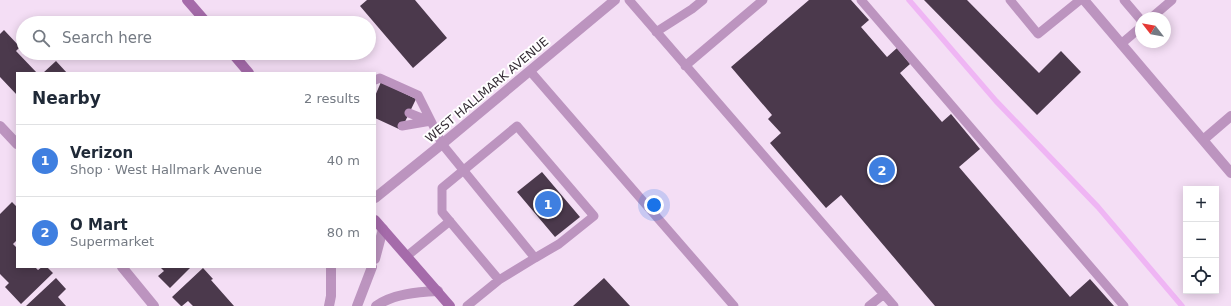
<!DOCTYPE html>
<html lang="en">
<head>
<meta charset="utf-8">
<style>
	body { margin:0; font-family:"DejaVu Sans",sans-serif; background:#f2f2f3; color:#1f2937 }
	.controls { position:absolute; right:12px; bottom:12px; display:grid; overflow:hidden; border-radius:0px; box-shadow:0 2px 10px #0003 }
	.controls button { width:36px; height:36px; display:grid; place-items:center; padding:0; border:0; border-bottom:1px solid #e0e1e3; background:#fff; color:#1f2937; font:20px sans-serif }
	.compass { position:absolute; left:1135px; top:12px; width:36px; height:36px; border-radius:50%; background:#fff; box-shadow:0 2px 10px #0003; rotate:301deg }
	.you { position:absolute; left:654px; top:205px; width:14px; height:14px; margin:-10px; border:3px solid #fff; border-radius:50%; background:#1a73e8; box-shadow:0 0 0 6px #1a73e833 }
	.badge { display:grid; place-items:center; width:26px; height:26px; border-radius:50%; background:#0f766e; color:#fff; font-size:13px; font-weight:700 }
	.pin { position:absolute; translate:-50% -50%; border:2px solid #fff; box-shadow:0 1px 4px #0006 }
	.list { margin:0; padding:0; list-style:none }
	h2 { display:flex; justify-content:space-between; align-items:center; height:52px; margin:0; padding:0 16px; font-size:17px }
	h2 small { font-size:13px; font-weight:400; color:#747a83 }
	.list li { display:grid; grid-template-columns:26px 1fr auto; gap:12px; align-items:center; box-sizing:border-box; height:72px; padding:0 16px; border-top:1px solid #e0e1e3 }
	.list b { display:block; font-size:15px; white-space:nowrap }
	.list p { margin:0; font-size:13px; white-space:nowrap; color:#747a83 }
	.list em { font-size:13px; font-style:normal; color:#747a83 }
	.icon { flex:none; width:22px; height:22px; fill:none; stroke:currentColor; stroke-width:2; stroke-linecap:round; stroke-linejoin:round }
	.map { position:relative; flex:none; width:1231px; height:306px; overflow:hidden }
	.search { position:absolute; background:#fff; box-shadow:0 2px 10px #0003; left:16px; top:16px; width:360px; height:44px; display:flex; align-items:center; gap:10px; box-sizing:border-box; padding:0 14px; border-radius:22px; color:#747a83; font-size:15px }
	.panel { position:absolute; background:#fff; box-shadow:0 2px 10px #0003; left:16px; top:72px; width:360px; height:196px; border-radius:0px }
	.map>svg:first-child { display:block }
	.lines { fill:none; stroke-linecap:round; stroke-linejoin:round }
	.stream { stroke:#efb5f4; stroke-width:5.5 }
	.building { fill:#4b394c }
	.service { stroke:#bc94bf; stroke-width:9 }
	.minor { stroke:#bc94bf; stroke-width:10 }
	.tertiary { stroke:#bc94bf; stroke-width:10 }
	.secondary { stroke:#a56baa; stroke-width:10 }
	.labels { text-anchor:middle; dominant-baseline:central; stroke-width:4; stroke-linejoin:round; paint-order:stroke }
	.street-label { font-size:12px; fill:#352c35; stroke:#fff }
</style>
</head>
<body>
<div class="map">
<svg width="1231" height="306" viewBox="0 0 1231 306">
	<rect width="100%" height="100%" fill="#f4def5"/>
	<g class="lines">
		<!-- stream -->
		<path class="stream" d="M 909,0 L 996,101 L 1098,207 L 1182,306"/>
	</g>
	<!-- building -->
	<path class="building" d="M 367,0 L 415,0 L 447,38 L 413,68 L 360,6 Z
		M 809,0 L 851,0 L 869,20 L 861,27 L 887,57 L 897,48 L 910,64 L 900,73 L 942,122 L 951,114 L 980,149 L 959,167 L 1070,297 L 1090,279 L 1114,306 L 935,306 L 841,195 L 826,208 L 770,143 L 781,133 L 768,119 L 772,115 L 731,67 Z
		M 924,0 L 967,0 L 1039,73 L 1061,51 L 1081,72 L 1037,115 Z
		M 4,30 L 20,47 L 16,51 L 37,73 L 17,73 L 17,95 L 0,77 L 0,34 Z
		M 56,61 L 67,73 L 43,73 Z
		M 381,82 L 416,99 L 401,130 L 375,118 L 375,96 Z
		M 542,172 L 580,217 L 555,237 L 517,192 Z
		M 12,202 L 17,207 L 17,240 L 13,244 L 17,248 L 17,267 L 35,267 L 38,270 L 42,267 L 47,267 L 53,273 L 21,304 L 5,287 L 9,283 L 0,274 L 0,214 Z
		M 160,267 L 191,267 L 170,288 L 158,276 L 164,271 Z
		M 203,268 L 213,279 L 211,280 L 234,306 L 193,306 L 188,301 L 182,306 L 181,306 L 172,297 Z
		M 56,278 L 66,289 L 58,297 L 66,306 L 26,306 Z
		M 604,278 L 630,306 L 573,306 Z"/>
	<g class="lines">
		<!-- service -->
		<path class="service" d="M 629,0 L 894,306
			M 861,0 L 1124,306
			M 1010,0 L 1038,34 L 1080,0
			M 1124,0 L 1141,20
			M 1151,18 L 1172,0
			M 656,32 L 692,9 L 703,0
			M 1121,44 L 1141,27
			M 685,66 L 763,0
			M 530,71 L 734,306
			M 375,80 L 380,78 L 418,95 L 431,121
			M 409,113 L 429,121
			M 402,126 L 431,121 L 442,144 L 535,258 L 559,244 L 594,216 L 517,126 L 442,188 L 442,212 L 499,280
			M 407,256 L 450,221
			M 467,306 L 499,280 L 535,258
			M 869,306 L 884,294"/>
		<!-- minor -->
		<path class="minor" d="M 1084,0 L 1231,173
			M 0,126 L 17,144
			M 1203,140 L 1231,116
			M 122,267 L 154,306"/>
		<!-- tertiary -->
		<path class="tertiary" d="M 375,198 L 442,144 L 615,0
			M 375,259 L 383,229
			M 329,306 L 331,296 L 331,267
			M 357,306 L 372,267
			M 376,306 C 393,294 417,292 438,291"/>
		<!-- secondary -->
		<path class="secondary" d="M 187,0 L 207,23
			M 232,53 L 249,73
			M 375,220 L 450,306"/>
	</g>
	<g class="labels">
		<!-- street labels -->
		<g class="street-label">
			<text transform="translate(487 90) rotate(-40)">WEST HALLMARK AVENUE</text>
		</g>
	</g>
</svg>
<div class="controls">
<button>+</button>
<button>−</button>
<button><svg class="icon" aria-label="locate" viewBox="0 0 24 24"><circle cx="12" cy="12" r="6"/><path d="M12 2v4M12 18v4M2 12h4M18 12h4"/></svg></button>
</div>
<svg class="compass" viewBox="-18 -18 36 36"><path d="M0-13l5 13h-10z" fill="#e53935"/><path d="M0 13l5-13h-10z" fill="#747a83"/></svg>
<div class="you"></div>
<div class="pin badge" style="left:548px;top:204px;background:#3f7fe0">1</div>
<div class="pin badge" style="left:882px;top:170px;background:#3f7fe0">2</div>
<div class="search"><svg class="icon" aria-label="search" viewBox="0 0 24 24"><circle cx="10" cy="10" r="6"/><path d="M15 15l6 6"/></svg>Search here</div>
<section class="panel">
<h2>Nearby<small>2 results</small></h2>
<ul class="list">
<li><span class="badge" style="background:#3f7fe0">1</span><div><b>Verizon</b><p>Shop · West Hallmark Avenue</p></div><em>40 m</em></li>
<li><span class="badge" style="background:#3f7fe0">2</span><div><b>O Mart</b><p>Supermarket</p></div><em>80 m</em></li>
</ul>
</section>
</div>
</body>
</html>
